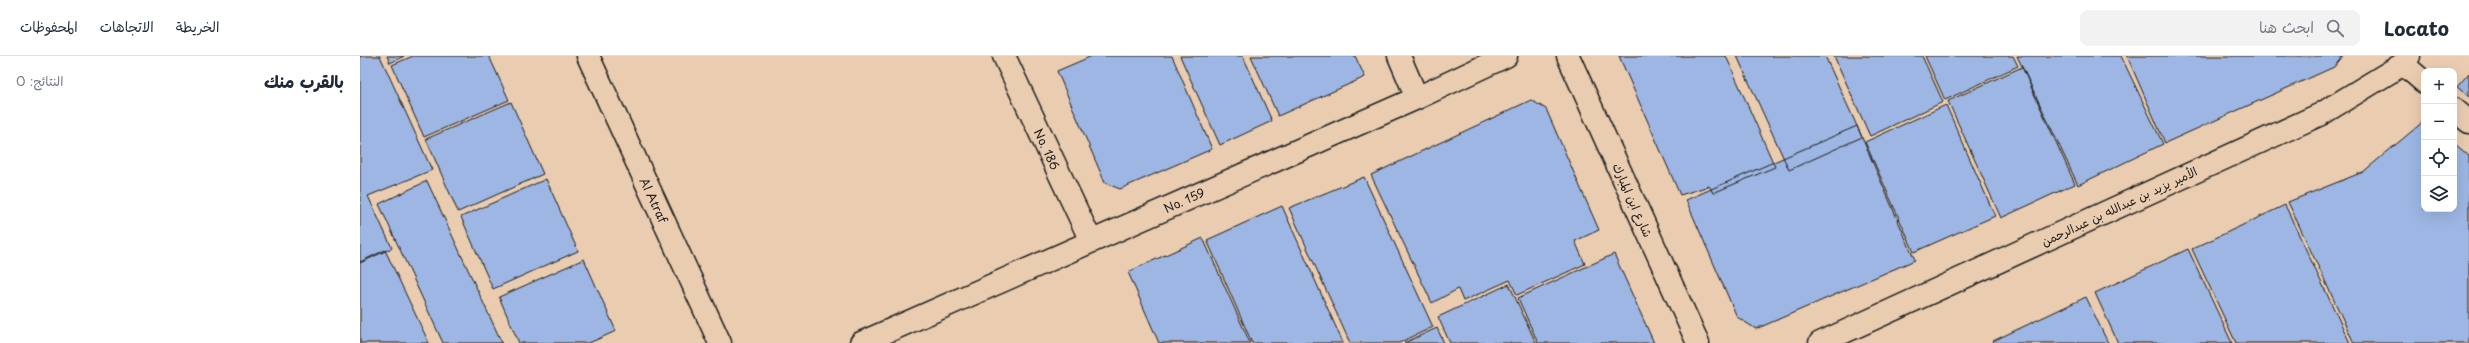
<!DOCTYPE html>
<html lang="ar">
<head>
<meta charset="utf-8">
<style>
	body { margin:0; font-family:"Playpen Sans","Playpen Sans Arabic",sans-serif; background:#f2f2f3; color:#1f2937; direction:rtl }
	.controls { position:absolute; right:12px; top:12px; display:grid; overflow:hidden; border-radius:8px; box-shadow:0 4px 16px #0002 }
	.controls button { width:36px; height:36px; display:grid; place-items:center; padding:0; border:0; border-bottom:1px solid #e0e1e3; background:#fff; color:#1f2937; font:20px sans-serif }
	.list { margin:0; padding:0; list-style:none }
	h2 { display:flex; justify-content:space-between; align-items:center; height:52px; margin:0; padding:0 16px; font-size:17px }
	h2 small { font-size:13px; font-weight:400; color:#747a83 }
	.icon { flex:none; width:22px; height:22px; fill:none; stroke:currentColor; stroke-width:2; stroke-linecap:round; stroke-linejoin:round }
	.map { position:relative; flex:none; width:2109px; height:287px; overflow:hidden; direction:ltr }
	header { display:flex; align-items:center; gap:24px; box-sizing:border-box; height:56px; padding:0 20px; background:#fff; border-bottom:1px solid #e0e1e3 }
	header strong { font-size:19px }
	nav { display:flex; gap:22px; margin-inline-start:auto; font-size:14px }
	.search { width:280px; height:36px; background:#f2f2f3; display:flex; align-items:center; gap:10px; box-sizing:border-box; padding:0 14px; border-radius:8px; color:#747a83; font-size:15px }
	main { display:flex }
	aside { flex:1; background:#fff }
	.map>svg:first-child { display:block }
	.building { fill:#9db6e3; stroke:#1c1c1c }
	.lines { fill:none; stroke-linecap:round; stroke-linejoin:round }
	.minor-casing { stroke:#1c1c1c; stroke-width:25 }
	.minor { stroke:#eacdb1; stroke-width:22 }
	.labels { text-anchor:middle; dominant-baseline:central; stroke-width:3; stroke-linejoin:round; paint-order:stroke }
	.street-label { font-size:12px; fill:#1c1c1c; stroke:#eacdb1 }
</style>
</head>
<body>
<header>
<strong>Locato</strong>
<div class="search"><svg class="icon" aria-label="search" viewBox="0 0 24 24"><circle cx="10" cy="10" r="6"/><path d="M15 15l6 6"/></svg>ابحث هنا</div>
<nav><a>الخريطة</a><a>الاتجاهات</a><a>المحفوظات</a></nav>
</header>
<main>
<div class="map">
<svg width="2109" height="287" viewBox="0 0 2109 287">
	<rect width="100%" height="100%" fill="#eacdb1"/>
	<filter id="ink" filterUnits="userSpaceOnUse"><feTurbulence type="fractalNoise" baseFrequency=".025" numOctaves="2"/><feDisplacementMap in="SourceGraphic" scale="8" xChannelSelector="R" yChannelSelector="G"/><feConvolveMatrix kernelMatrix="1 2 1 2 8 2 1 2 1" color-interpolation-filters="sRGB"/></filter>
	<g filter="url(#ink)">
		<!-- building -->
		<path class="building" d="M 0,0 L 20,0 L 72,114 L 8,140 L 32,192 L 0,207 Z
			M 27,0 L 44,0 L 30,7 Z
			M 53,0 L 129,0 L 149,44 L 64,81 L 32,9 Z
			M 732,0 L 812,0 L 852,93 L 760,133 L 745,127 L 697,15 Z
			M 820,0 L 883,0 L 912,65 L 860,89 Z
			M 891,0 L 995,0 L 1005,21 L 918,60 Z
			M 1259,0 L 1366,0 L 1415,111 L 1353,137 L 1349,130 L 1320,139 Z
			M 1377,0 L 1465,0 L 1502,81 L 1429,114 Z
			M 1474,0 L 1562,0 L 1583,46 L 1510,80 Z
			M 1565,0 L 1653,0 L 1658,10 L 1585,44 Z
			M 1657,0 L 1761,0 L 1803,88 L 1718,129 Z
			M 1767,0 L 1983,0 L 1974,11 L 1805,87 Z
			M 1662,11 L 1715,128 L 1641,162 L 1588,45 Z
			M 2109,17 L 2109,41 L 2097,31 Z
			M 1171,44 L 1186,53 L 1239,174 L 1215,185 L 1225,208 L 1157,239 L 1150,224 L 1103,245 L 1098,233 L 1072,247 L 1011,119 Z
			M 151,46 L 183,118 L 98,156 L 66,83 Z
			M 1586,49 L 1635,160 L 1554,196 L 1505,86 Z
			M 2064,65 L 2064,153 L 2094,153 L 2094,87 L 2109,100 L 2109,287 L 1994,287 L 1928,146 L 2003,116 Z
			M 1497,70 L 1555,204 L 1396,273 L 1377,261 L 1326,144 Z
			M 1004,121 L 1073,271 L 1039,287 L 990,287 L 929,152 Z
			M 186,123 L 218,195 L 133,233 L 101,161 Z
			M 67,125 L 142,287 L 83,287 L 19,148 Z
			M 1925,149 L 1990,287 L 1876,287 L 1832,193 Z
			M 922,150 L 983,287 L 892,287 L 847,184 Z
			M 843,182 L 890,287 L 799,287 L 768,216 Z
			M 1828,193 L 1872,287 L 1758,287 L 1735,237 Z
			M 25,194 L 69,287 L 0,287 L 0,206 Z
			M 1254,198 L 1294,287 L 1178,287 L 1158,242 Z
			M 224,203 L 256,275 L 229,287 L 159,287 L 139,241 Z
			M 1149,228 L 1176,287 L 1090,287 L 1078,261 Z
			M 1726,241 L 1748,287 L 1634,287 L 1633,285 Z
			M 1077,272 L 1084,287 L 1044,287 Z"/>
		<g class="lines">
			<!-- minor casing -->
			<g class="minor-casing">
				<path id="minor" d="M 228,0 L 360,287
					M 644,0 L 731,185
					M 1039,0 L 1057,42
					M 1208,0 L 1338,287
					M 2043,8 L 2064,26
					M 2094,53 L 2109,66
					M 501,287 L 1057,42 L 1146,0
					M 1460,287 L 1961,58 L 2043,8 L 2049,0"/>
			</g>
			<!-- minor -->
			<use href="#minor" class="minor"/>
		</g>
	</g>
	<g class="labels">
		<!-- street labels -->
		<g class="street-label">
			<text transform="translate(687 93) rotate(65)">No. 186</text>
			<text transform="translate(294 144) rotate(65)">Al Atraf</text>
			<text transform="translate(824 144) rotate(-24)">No. 159</text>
			<text transform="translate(1273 144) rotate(66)">شارع ابن المبارك</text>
			<text transform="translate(1759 150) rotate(-25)">الأمير يزيد بن عبدالله بن عبدالرحمن</text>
		</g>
	</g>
</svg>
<div class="controls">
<button>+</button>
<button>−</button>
<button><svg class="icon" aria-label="locate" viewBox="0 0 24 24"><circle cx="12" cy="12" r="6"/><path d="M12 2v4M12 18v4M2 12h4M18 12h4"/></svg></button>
<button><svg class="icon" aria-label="layers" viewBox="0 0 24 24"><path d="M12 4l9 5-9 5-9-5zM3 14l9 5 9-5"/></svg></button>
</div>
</div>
<aside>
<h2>بالقرب منك<small>النتائج: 0</small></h2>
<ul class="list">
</ul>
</aside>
</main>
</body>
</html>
